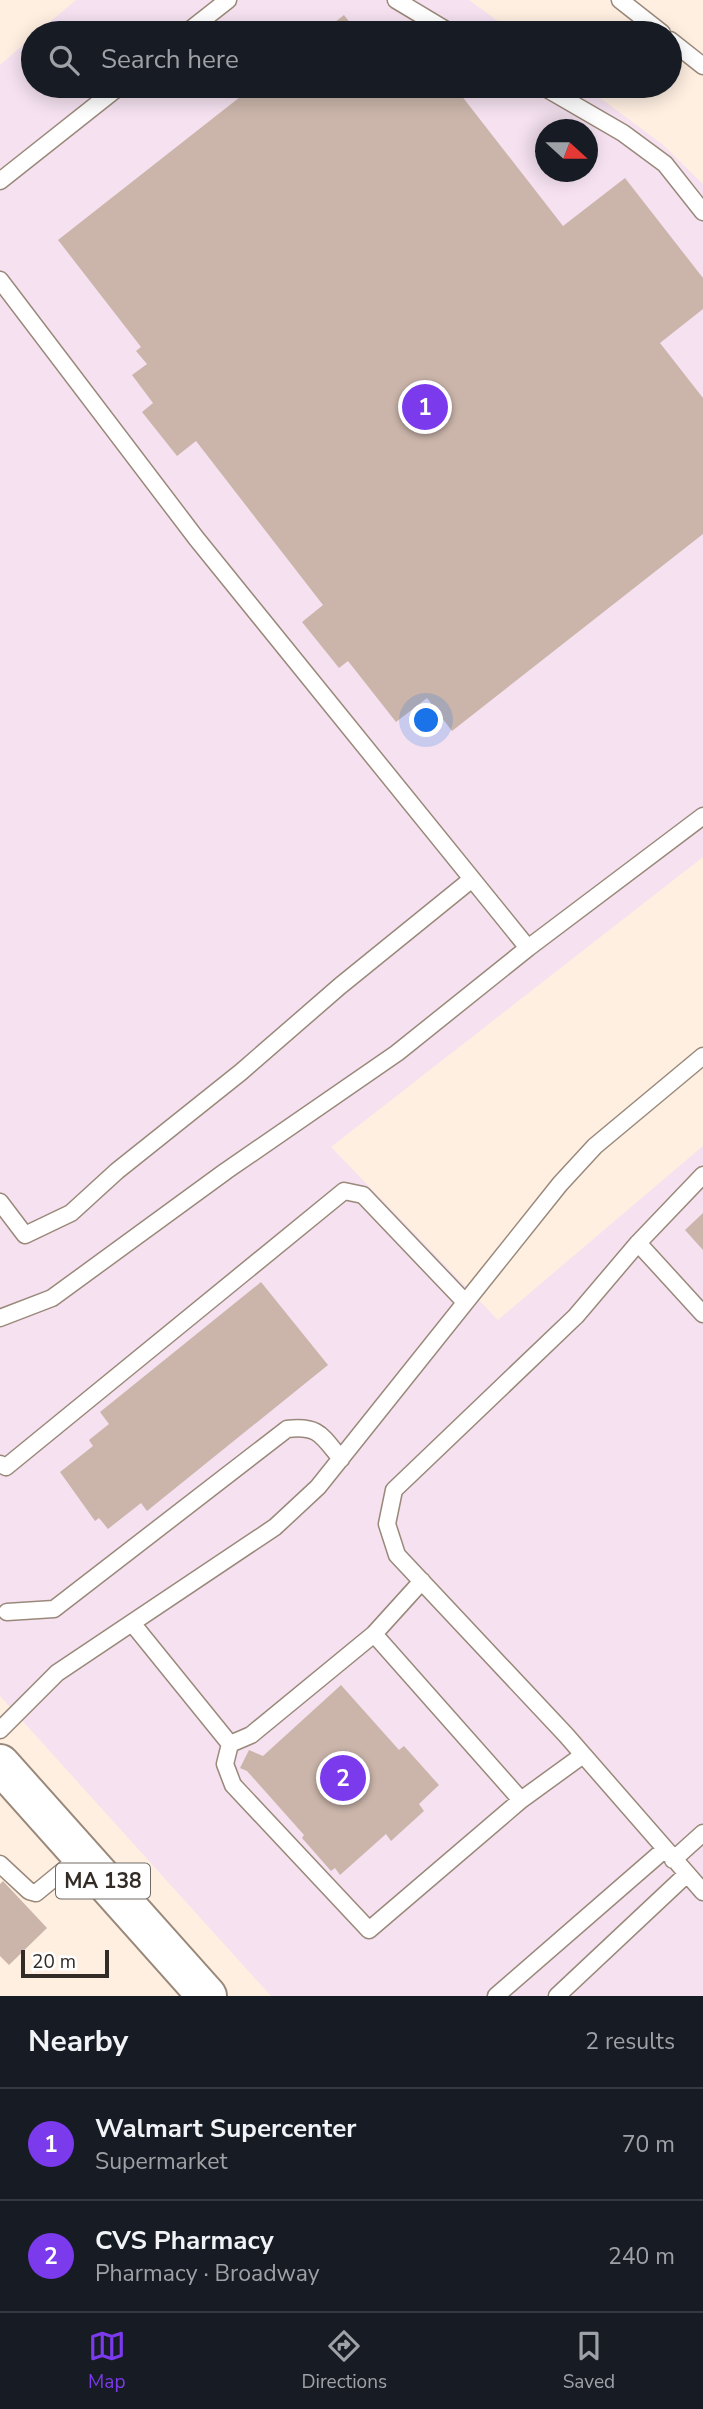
<!DOCTYPE html>
<html lang="en">
<head>
<meta charset="utf-8">
<style>
	body { margin:0; font-family:"Nunito Sans",sans-serif; background:#20242c; color:#f1f3f6 }
	.compass { position:absolute; left:535px; top:119px; width:63px; height:63px; border-radius:50%; background:#171b24; box-shadow:0 4px 18px #0003; rotate:111deg }
	.scale { position:absolute; left:21px; bottom:18px; width:88px; box-sizing:border-box; padding-left:7px; border:4px solid #332c26; border-top:0; font-size:19px; line-height:24px; white-space:nowrap; color:#332c26; -webkit-text-stroke:5px #fff; paint-order:stroke }
	.you { position:absolute; left:427px; top:721px; width:24px; height:24px; margin:-18px; border:5px solid #fff; border-radius:50%; background:#1a73e8; box-shadow:0 0 0 10px #1a73e833 }
	.badge { display:grid; place-items:center; width:46px; height:46px; border-radius:50%; background:#7c3aed; color:#fff; font-size:23px; font-weight:700 }
	.pin { position:absolute; translate:-50% -50%; border:4px solid #fff; box-shadow:0 2px 7px #0006 }
	.list { margin:0; padding:0; list-style:none }
	h2 { display:flex; justify-content:space-between; align-items:center; height:91px; margin:0; padding:0 28px; font-size:30px }
	h2 small { font-size:23px; font-weight:400; color:#9ea1a6 }
	.list li { display:grid; grid-template-columns:46px 1fr auto; gap:21px; align-items:center; box-sizing:border-box; height:112px; padding:0 28px; border-top:2px solid #363941 }
	.list b { display:block; font-size:26px; white-space:nowrap }
	.list p { margin:0; font-size:23px; white-space:nowrap; color:#9ea1a6 }
	.list em { font-size:23px; font-style:normal; color:#9ea1a6 }
	.icon { flex:none; width:38px; height:38px; fill:none; stroke:currentColor; stroke-width:2; stroke-linecap:round; stroke-linejoin:round }
	.map { position:relative; flex:none; width:703px; height:1996px; overflow:hidden }
	.search { position:absolute; background:#171b24; box-shadow:0 4px 18px #0003; left:21px; right:21px; top:21px; height:77px; display:flex; align-items:center; gap:18px; box-sizing:border-box; padding:0 24px; border-radius:38px; color:#9ea1a6; font-size:26px }
	.sheet { height:315px; background:#171b24 }
	nav { display:flex; justify-content:space-around; align-items:center; box-sizing:border-box; height:98px; border-top:2px solid #363941; background:#171b24; font-size:19px; color:#9ea1a6 }
	nav a { display:grid; justify-items:center; gap:4px }
	nav .on { color:#7c3aed }
	.map>svg:first-child { display:block }
	.commercial { fill:#f5e1f0; fill-rule:evenodd }
	.building { fill:#cbb5ab }
	.lines { fill:none; stroke-linecap:round; stroke-linejoin:round }
	.service-casing { stroke:#9a897a; stroke-width:19 }
	.primary-casing { stroke:#9a897a; stroke-width:42 }
	.service { stroke:#fff; stroke-width:16 }
	.primary { stroke:#fff; stroke-width:38 }
	.labels { text-anchor:middle; dominant-baseline:central; stroke-width:5; stroke-linejoin:round; paint-order:stroke }
	.shield { fill:#fff; stroke:#706b67; stroke-width:2 }
	.shield-label { font-size:21px; font-weight:bold; fill:#332c26 }
</style>
</head>
<body>
<div class="map">
<svg width="703" height="1996" viewBox="0 0 703 1996">
	<rect width="100%" height="100%" fill="#feefe1"/>
	<!-- commercial -->
	<path class="commercial" d="M 76,0 L 469,0 L 514,33 L 37,33 Z
		M 33,36 L 33,86 L 584,86 L 662,144 L 703,184 L 703,857 L 331,1147 L 498,1320 L 703,1146 L 703,1996 L 271,1996 L 0,1696 L 0,65 ZM 546,130 L 588,130 L 588,172 L 546,172 Z"/>
	<!-- building -->
	<path class="building" d="M 344,15 L 358,33 L 321,33 Z
		M 254,86 L 399,86 L 404,92 L 411,86 L 454,86 L 563,226 L 625,178 L 703,278 L 703,309 L 660,343 L 703,398 L 703,534 L 452,731 L 427,698 L 396,722 L 348,661 L 339,668 L 302,622 L 323,605 L 196,441 L 177,456 L 142,412 L 153,403 L 132,375 L 147,364 L 136,351 L 141,347 L 58,240 Z
		M 703,1213 L 703,1250 L 685,1230 Z
		M 261,1282 L 328,1365 L 147,1511 L 141,1503 L 108,1529 L 99,1518 L 95,1521 L 60,1472 L 93,1446 L 89,1440 L 109,1424 L 100,1412 Z
		M 341,1685 L 399,1750 L 404,1746 L 439,1785 L 419,1804 L 424,1811 L 391,1841 L 386,1834 L 340,1875 L 335,1868 L 331,1871 L 302,1838 L 304,1835 L 247,1771 L 240,1768 L 249,1750 L 263,1756 Z
		M 3,1881 L 47,1928 L 9,1965 L 0,1956 L 0,1884 Z"/>
	<g class="lines">
		<!-- service casing -->
		<g class="service-casing">
			<path id="service" d="M 396,0 L 451,33
				M 620,0 L 662,33
				M 186,33 L 228,0
				M 670,40 L 703,66
				M 542,86 L 623,133 L 665,164 L 703,212
				M 0,181 L 120,86
				M 0,280 L 196,538 L 528,948
				M 0,1202 L 25,1235 L 71,1213 L 117,1171 L 241,1072 L 340,986 L 472,879
				M 638,1243 L 703,1175
				M 703,1314 L 638,1243 L 576,1316 L 394,1490 L 387,1524 L 397,1555 L 566,1735 L 703,1892
				M 0,1318 L 52,1298 L 226,1171 L 397,1053 L 528,948 L 703,816
				M 0,1464 L 6,1467 L 344,1191 L 363,1195 L 465,1302
				M 7,1612 L 54,1609 L 287,1429 C 319,1425 322,1436 341,1459
				M 132,1623 L 230,1744
				M 374,1634 L 521,1800 L 583,1755
				M 0,1730 L 57,1673 L 275,1527 L 318,1487 L 560,1184 L 595,1146 L 703,1056
				M 230,1744 L 225,1764 L 233,1785 L 369,1930 L 521,1800
				M 230,1744 L 251,1735 L 374,1634 L 422,1581
				M 673,1860 L 703,1833
				M 0,1864 L 29,1891 L 36,1893 L 81,1856
				M 496,1996 L 664,1850
				M 557,1996 L 687,1874"/>
		</g>
		<!-- primary casing -->
		<g class="primary-casing">
			<path id="primary" d="M 0,1764 L 207,1996"/>
		</g>
		<!-- service -->
		<use href="#service" class="service"/>
		<!-- primary -->
		<use href="#primary" class="primary"/>
	</g>
	<g class="labels">
		<!-- shield labels -->
		<rect class="shield" x="56" y="1863.5" width="94" height="35" rx="5"/>
		<g class="shield-label">
			<text x="103" y="1881">MA 138</text>
		</g>
	</g>
</svg>
<svg class="compass" viewBox="-18 -18 36 36"><path d="M0-13l5 13h-10z" fill="#e53935"/><path d="M0 13l5-13h-10z" fill="#9ea1a6"/></svg>
<div class="scale">20 m</div>
<div class="you"></div>
<div class="pin badge" style="left:425px;top:407px">1</div>
<div class="pin badge" style="left:343px;top:1778px">2</div>
<div class="search"><svg class="icon" aria-label="search" viewBox="0 0 24 24"><circle cx="10" cy="10" r="6"/><path d="M15 15l6 6"/></svg>Search here</div>
</div>
<section class="sheet">
<h2>Nearby<small>2 results</small></h2>
<ul class="list">
<li><span class="badge">1</span><div><b>Walmart Supercenter</b><p>Supermarket</p></div><em>70 m</em></li>
<li><span class="badge">2</span><div><b>CVS Pharmacy</b><p>Pharmacy · Broadway</p></div><em>240 m</em></li>
</ul>
</section>
<nav>
<a class="on"><svg class="icon" aria-label="map" viewBox="0 0 24 24"><path d="M3 6l6-2 6 2 6-2v14l-6 2-6-2-6 2zM9 4v14M15 6v14"/></svg>Map</a>
<a><svg class="icon" aria-label="directions" viewBox="0 0 24 24"><path d="M12 3l9 9-9 9-9-9zM9 14v-3h6M13 9l2 2-2 2"/></svg>Directions</a>
<a><svg class="icon" aria-label="saved" viewBox="0 0 24 24"><path d="M7 4h10v16l-5-4-5 4z"/></svg>Saved</a>
</nav>
</body>
</html>
